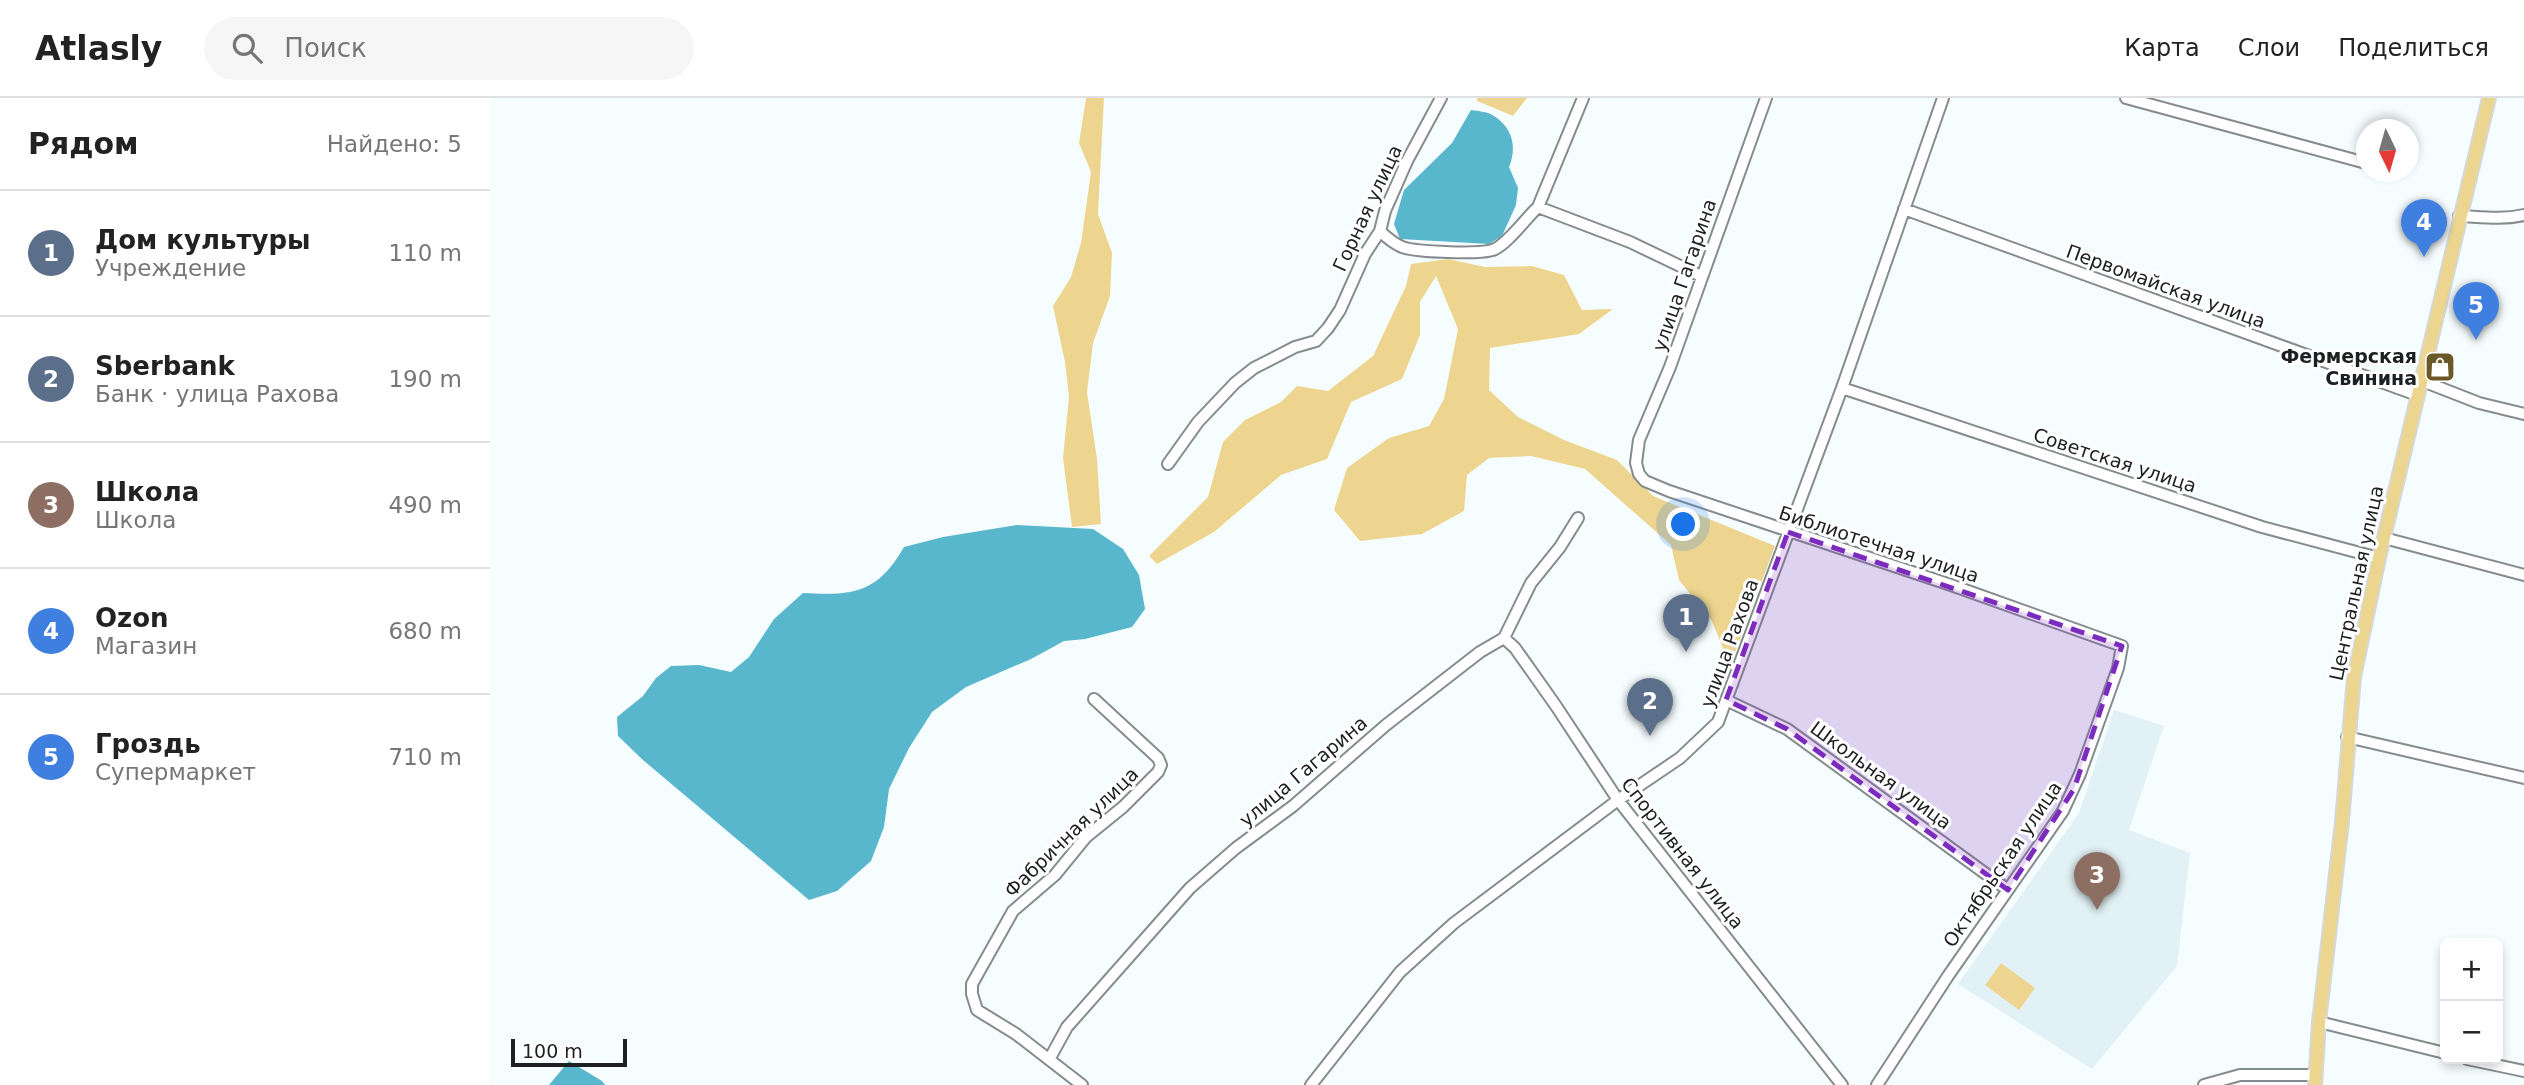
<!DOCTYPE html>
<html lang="ru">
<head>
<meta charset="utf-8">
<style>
	body { margin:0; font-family:"DejaVu Sans",sans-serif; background:#f6f6f6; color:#222 }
	.controls { position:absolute; right:21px; bottom:21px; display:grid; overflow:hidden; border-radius:10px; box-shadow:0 4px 10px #0003 }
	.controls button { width:63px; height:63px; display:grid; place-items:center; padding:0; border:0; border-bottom:2px solid #e0e0e0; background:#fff; color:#222; font:35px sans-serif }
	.compass { position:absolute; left:1866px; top:21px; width:63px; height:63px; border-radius:50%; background:#fff; box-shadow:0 4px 10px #0003; rotate:175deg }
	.scale { position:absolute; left:21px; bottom:18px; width:116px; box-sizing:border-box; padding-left:7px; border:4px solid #1d1f20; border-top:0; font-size:19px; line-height:24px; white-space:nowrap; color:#1d1f20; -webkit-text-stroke:5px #fff; paint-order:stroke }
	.you { position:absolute; left:1194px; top:427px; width:24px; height:24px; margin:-18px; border:5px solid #fff; border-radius:50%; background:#1a73e8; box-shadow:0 0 0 10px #1a73e833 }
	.badge { display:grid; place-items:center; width:46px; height:46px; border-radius:50%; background:#0b8043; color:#fff; font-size:23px; font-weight:700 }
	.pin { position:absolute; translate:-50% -58px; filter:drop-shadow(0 2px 4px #0008) }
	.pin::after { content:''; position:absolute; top:37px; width:24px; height:21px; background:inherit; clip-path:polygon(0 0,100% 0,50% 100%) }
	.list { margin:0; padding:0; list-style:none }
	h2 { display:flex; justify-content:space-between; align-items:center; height:91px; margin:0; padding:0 28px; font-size:30px }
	h2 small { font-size:23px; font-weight:400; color:#767676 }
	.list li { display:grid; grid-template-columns:46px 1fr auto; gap:21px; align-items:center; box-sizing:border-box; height:126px; padding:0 28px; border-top:2px solid #e0e0e0 }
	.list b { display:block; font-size:26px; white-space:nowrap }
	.list p { margin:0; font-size:23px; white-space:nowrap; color:#767676 }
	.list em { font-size:23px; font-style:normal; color:#767676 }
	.icon { flex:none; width:38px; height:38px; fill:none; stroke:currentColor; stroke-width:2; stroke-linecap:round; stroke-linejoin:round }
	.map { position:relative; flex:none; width:2034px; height:987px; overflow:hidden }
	header { display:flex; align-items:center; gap:42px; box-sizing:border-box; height:98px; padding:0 35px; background:#fff; border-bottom:2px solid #e0e0e0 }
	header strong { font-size:33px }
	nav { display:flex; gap:38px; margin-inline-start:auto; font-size:24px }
	.search { width:490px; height:63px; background:#f6f6f6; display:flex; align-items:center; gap:18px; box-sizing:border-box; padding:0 24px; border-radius:38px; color:#767676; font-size:26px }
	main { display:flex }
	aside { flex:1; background:#fff }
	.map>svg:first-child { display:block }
	.built { fill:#e2f1f5 }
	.green { fill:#edd58f }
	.water { fill:#58b6cd }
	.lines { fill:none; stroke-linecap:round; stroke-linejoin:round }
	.minor-casing { stroke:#868c8e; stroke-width:14 }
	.major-casing { stroke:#d6d7d7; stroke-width:16 }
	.minor { stroke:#fff; stroke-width:10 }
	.major { stroke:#ebd58f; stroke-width:12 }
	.marked { fill:#7b2cbf; fill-opacity:0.2; stroke:#7b2cbf; stroke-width:5; stroke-dasharray:14 9; stroke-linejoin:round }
	.labels { text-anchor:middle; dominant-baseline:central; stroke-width:6; stroke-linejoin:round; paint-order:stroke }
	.street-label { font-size:19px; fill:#1d1f20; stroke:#fff }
	.poi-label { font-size:19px; font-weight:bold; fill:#1d1f20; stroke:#fff; text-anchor:end }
</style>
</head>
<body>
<header>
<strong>Atlasly</strong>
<div class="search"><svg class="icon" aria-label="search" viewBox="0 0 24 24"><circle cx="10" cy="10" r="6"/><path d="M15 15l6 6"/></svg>Поиск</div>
<nav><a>Карта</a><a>Слои</a><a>Поделиться</a></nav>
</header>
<main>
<aside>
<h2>Рядом<small>Найдено: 5</small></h2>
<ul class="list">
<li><span class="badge" style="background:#5c6f8a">1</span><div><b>Дом культуры</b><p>Учреждение</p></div><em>110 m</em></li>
<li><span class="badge" style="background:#5c6f8a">2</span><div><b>Sberbank</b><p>Банк · улица Рахова</p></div><em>190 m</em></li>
<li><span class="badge" style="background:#8d6e63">3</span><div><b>Школа</b><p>Школа</p></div><em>490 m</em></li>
<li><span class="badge" style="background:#3f7fe0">4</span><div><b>Ozon</b><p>Магазин</p></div><em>680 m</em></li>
<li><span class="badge" style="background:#3f7fe0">5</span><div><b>Гроздь</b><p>Супермаркет</p></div><em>710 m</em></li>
</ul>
</aside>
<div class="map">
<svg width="2034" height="987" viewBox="0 0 2034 987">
	<rect width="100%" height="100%" fill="#f6fdfe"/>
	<!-- built -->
	<path class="built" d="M 1624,612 L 1674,628 L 1639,732 L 1700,755 L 1687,868 L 1602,971 L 1468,886 L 1589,715 Z"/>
	<!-- green -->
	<path class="green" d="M 596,0 L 614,0 L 608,116 L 622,155 L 620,198 L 603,245 L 597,294 L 607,361 L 611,426 L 582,429 L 573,360 L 579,299 L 575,264 L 563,208 L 581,179 L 591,145 L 601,74 L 589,45 Z
		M 987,0 L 1037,0 L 1023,18 L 987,3 Z
		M 958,161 L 995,169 L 1042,168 L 1074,177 L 1092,212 L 1123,211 L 1089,236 L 1000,250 L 999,292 L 1028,319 L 1074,342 L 1127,362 L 1163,398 L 1285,448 L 1240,568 L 1222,523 L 1189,482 L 1181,447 L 1095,371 L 1041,358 L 999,360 L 977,377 L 974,413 L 932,436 L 870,443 L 844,412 L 857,370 L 899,340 L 939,328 L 954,301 L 968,231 L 946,178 L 930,204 L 930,237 L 912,281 L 861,304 L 837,361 L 791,377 L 724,434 L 667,466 L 659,458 L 718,399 L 733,344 L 755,322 L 791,304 L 807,288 L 838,293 L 883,258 L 916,188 L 921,166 Z
		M 1511,865 L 1545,890 L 1529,912 L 1495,887 Z"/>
	<!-- water -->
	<path class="water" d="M 981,12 C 988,13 999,14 1004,18 C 1023,30 1027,50 1019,69 L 1028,90 L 1026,107 L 1012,138 L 999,146 L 910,141 L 904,126 L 914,92 L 962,45 Z
		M 527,427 L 603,431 L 633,451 L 649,477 L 655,511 L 642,529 L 595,541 L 574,543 L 541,561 L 476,589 L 442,614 L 419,650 L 399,691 L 394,729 L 381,763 L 347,793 L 319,802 L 153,662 L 128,638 L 127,619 L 153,598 L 166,580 L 181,568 L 209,567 L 241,574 L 259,559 L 284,521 L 313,495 C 363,498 388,495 414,449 L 453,439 Z
		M 79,963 L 112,983 L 115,987 L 59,987 Z"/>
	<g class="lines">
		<!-- minor casing -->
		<g class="minor-casing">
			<path id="minor" d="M 1093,0 L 1048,109 L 1140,144 L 1211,178
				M 1276,0 L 1180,269 L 1149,342 L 1146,365 L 1149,376 L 1155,383 L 1179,393 L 1461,487 L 1632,548 L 1628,570 L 1590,676 L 1573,713 L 1458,878 L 1387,987
				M 1636,0 L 1876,65
				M 1414,111 L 1927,297
				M 1969,118 C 1992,119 2012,122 2034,117
				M 890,133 C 897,140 903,145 912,149 C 925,154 994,157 1005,151 C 1019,144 1036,120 1048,109
				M 1930,282 L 1989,305 L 2034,316
				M 1352,290 L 1772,429 L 1889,460
				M 678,366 L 708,324 L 745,285 L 764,270 L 805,249 L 826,243 L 838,230 L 850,212 L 875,156 L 890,133 L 895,113 L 917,63 L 951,0
				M 1894,440 L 2034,477
				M 1014,540 L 1025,550 L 1066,608 L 1128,702 L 1352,987
				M 1236,602 L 1297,631 L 1518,792
				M 1857,639 L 2034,680
				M 1829,924 L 1955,955
				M 560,960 L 577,929 L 700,790 L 746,750 L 803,708 L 896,627 L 990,554 L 1014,540 L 1041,485 L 1070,449 L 1088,420
				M 1977,961 L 2034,973
				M 592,987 L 526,936 L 487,912 L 482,896 L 482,886 L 523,813 L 565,777 L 596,739 L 633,709 L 668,674 L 671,667 L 668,660 L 604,601
				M 821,987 L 910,874 L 964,825 L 1128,702 L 1190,660 L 1228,624 L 1352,290 L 1453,0
				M 1714,987 L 1750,977 L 1826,977"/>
		</g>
		<!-- major casing -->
		<g class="major-casing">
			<path id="major" d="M 1825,987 L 1829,924 L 1852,724 L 1864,579 L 1889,460 L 1999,0"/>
		</g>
		<!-- minor -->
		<use href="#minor" class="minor"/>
		<!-- major -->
		<use href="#major" class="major"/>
	</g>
	<!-- marked area -->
	<path class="marked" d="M 1298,434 L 1632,548 L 1584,691 L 1518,792 L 1297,631 L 1236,602 Z"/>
	<!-- icons -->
	<defs>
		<g id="shop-square" transform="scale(1.575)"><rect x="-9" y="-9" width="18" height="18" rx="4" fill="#6a5927" stroke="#fff"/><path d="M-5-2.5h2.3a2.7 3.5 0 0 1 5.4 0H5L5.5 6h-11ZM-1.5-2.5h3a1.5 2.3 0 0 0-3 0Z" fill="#fff"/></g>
	</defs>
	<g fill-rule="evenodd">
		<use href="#shop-square" x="1950" y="269"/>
	</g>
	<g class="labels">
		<!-- street labels -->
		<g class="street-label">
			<text transform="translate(877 110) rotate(-65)">Горная улица</text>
			<text transform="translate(1194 177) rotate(-71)">улица Гагарина</text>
			<text transform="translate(1676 188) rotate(20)">Первомайская улица</text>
			<text transform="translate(1625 362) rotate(18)">Советская улица</text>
			<text transform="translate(1389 446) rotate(18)">Библиотечная улица</text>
			<text transform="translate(1866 485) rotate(-78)">Центральная улица</text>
			<text transform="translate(1239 545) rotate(-70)">улица Рахова</text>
			<text transform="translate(813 673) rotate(-40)">улица Гагарина</text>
			<text transform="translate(1391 677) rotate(36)">Школьная улица</text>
			<text transform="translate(581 734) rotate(-44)">Фабричная улица</text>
			<text transform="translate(1193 755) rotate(52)">Спортивная улица</text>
			<text transform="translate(1512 766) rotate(-56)">Октябрьская улица</text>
		</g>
		<!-- poi labels -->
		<g class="poi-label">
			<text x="1927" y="258">Фермерская<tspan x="1927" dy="22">Свинина</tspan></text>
		</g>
	</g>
</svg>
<div class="controls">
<button>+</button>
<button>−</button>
</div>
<svg class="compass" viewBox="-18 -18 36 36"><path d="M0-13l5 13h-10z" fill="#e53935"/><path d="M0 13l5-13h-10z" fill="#767676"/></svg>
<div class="scale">100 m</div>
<div class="you"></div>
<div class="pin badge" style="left:1196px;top:554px;background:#5c6f8a">1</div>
<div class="pin badge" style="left:1160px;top:638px;background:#5c6f8a">2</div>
<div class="pin badge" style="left:1607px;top:812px;background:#8d6e63">3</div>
<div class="pin badge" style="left:1934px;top:159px;background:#3f7fe0">4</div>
<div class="pin badge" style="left:1986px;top:242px;background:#3f7fe0">5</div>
</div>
</main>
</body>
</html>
